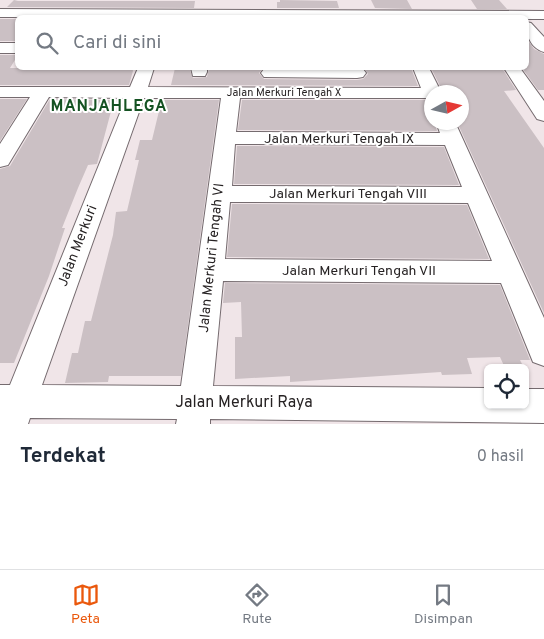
<!DOCTYPE html>
<html lang="id">
<head>
<meta charset="utf-8">
<style>
	body { margin:0; font-family:Overpass,sans-serif; background:#f2f2f3; color:#1f2937 }
	.controls { position:absolute; right:15px; bottom:15px; display:grid; overflow:hidden; border-radius:8px; box-shadow:0 1px 4px #0004 }
	.controls button { width:45px; height:45px; display:grid; place-items:center; padding:0; border:0; border-bottom:1px solid #e0e1e3; background:#fff; color:#1f2937; font:25px sans-serif }
	.compass { position:absolute; left:424px; top:85px; width:45px; height:45px; border-radius:50%; background:#fff; box-shadow:0 1px 4px #0004; rotate:82deg }
	.list { margin:0; padding:0; list-style:none }
	h2 { display:flex; justify-content:space-between; align-items:center; height:65px; margin:0; padding:0 20px; font-size:21px }
	h2 small { font-size:16px; font-weight:400; color:#747a83 }
	.icon { flex:none; width:28px; height:28px; fill:none; stroke:currentColor; stroke-width:2; stroke-linecap:round; stroke-linejoin:round }
	.map { position:relative; flex:none; width:544px; height:424px; overflow:hidden }
	.search { position:absolute; background:#fff; box-shadow:0 1px 4px #0004; left:15px; right:15px; top:15px; height:55px; display:flex; align-items:center; gap:12px; box-sizing:border-box; padding:0 18px; border-radius:8px; color:#747a83; font-size:19px }
	.sheet { height:145px; background:#fff }
	nav { display:flex; justify-content:space-around; align-items:center; box-sizing:border-box; height:70px; border-top:1px solid #e0e1e3; background:#fff; font-size:14px; color:#747a83 }
	nav a { display:grid; justify-items:center; gap:2px }
	nav .on { color:#ea580c }
	.map>svg:first-child { display:block }
	.building { fill:#cbc0c4 }
	.lines { fill:none; stroke-linecap:round; stroke-linejoin:round }
	.minor-casing { stroke:#756b6f; stroke-width:2 }
	.minor { fill:#fff; fill-rule:evenodd }
	.labels { text-anchor:middle; dominant-baseline:central; stroke-width:4; stroke-linejoin:round; paint-order:stroke }
	.far-street-label { font-size:11px; fill:#262223; stroke:#fff }
	.street-label { font-size:14px; fill:#262223; stroke:#fff }
	.far-district-label { font-size:16px; font-weight:bold; letter-spacing:1px; fill:#145222; stroke:#fff }
	.near-street-label { font-size:16px; fill:#262223; stroke:#fff }
</style>
</head>
<body>
<div class="map">
<svg width="544" height="424" viewBox="0 0 544 424">
	<rect width="100%" height="100%" fill="#f0e5e8"/>
	<!-- building -->
	<path class="building" d="M 14,0 L 18,1 L 195,1 L 194,8 L 7,7 Z
		M 280,0 L 337,1 L 339,8 L 277,8 L 277,2 L 280,2 Z
		M 371,0 L 407,0 L 412,9 L 375,8 Z
		M 471,0 L 499,0 L 507,9 L 477,9 Z
		M 0,19 L 18,19 L 18,41 L 0,41 Z
		M 526,37 L 534,49 L 544,54 L 544,90 L 538,90 L 522,68 L 526,68 Z
		M 0,55 L 18,55 L 10,68 L 132,68 L 133,71 L 129,85 L 0,85 Z
		M 175,68 L 189,68 L 193,78 L 207,77 L 209,68 L 263,68 L 259,73 L 264,79 L 357,80 L 363,79 L 368,74 L 364,68 L 411,68 L 418,86 L 171,85 Z
		M 431,68 L 502,68 L 516,90 L 504,91 L 544,148 L 544,313 L 457,122 L 462,122 L 462,92 L 443,92 Z
		M 0,99 L 27,99 L 0,141 Z
		M 50,99 L 114,100 L 97,164 L 88,165 L 78,188 L 62,228 L 65,228 L 49,276 L 14,363 L 0,363 L 0,169 L 10,166 Z
		M 160,100 L 219,100 L 181,376 L 109,376 L 108,382 L 65,383 L 72,353 L 78,353 L 85,321 L 91,321 L 113,235 L 116,212 L 127,211 L 139,160 L 135,160 L 140,140 L 152,140 L 159,111 L 151,109 Z
		M 242,100 L 432,100 L 432,122 L 434,122 L 437,131 L 238,130 Z
		M 237,146 L 444,147 L 459,185 L 234,184 Z
		M 232,204 L 467,205 L 489,259 L 227,257 Z
		M 225,283 L 500,285 L 530,360 L 520,360 L 524,368 L 505,368 L 500,357 L 467,358 L 472,374 L 442,375 L 441,372 L 290,382 L 290,376 L 235,379 L 235,337 L 242,337 L 241,302 L 223,303 Z"/>
	<g class="lines">
		<!-- minor casing -->
		<g class="minor-casing">
			<path id="minor" d="M 0,9 L 544,11 L 544,19 L 526,19 L 526,18 L 0,17 Z
				M 526,22 L 531,23 L 544,37 L 544,52 C 530,48 526,34 526,22 Z
				M 0,43 L 18,43 L 18,53 L 0,53 Z
				M 138,68 L 154,68 L 148,87 L 421,88 L 413,68 L 429,68 L 441,92 L 432,92 L 432,98 L 240,98 L 236,132 L 440,133 L 436,122 L 455,122 L 544,318 L 544,366 L 533,362 L 501,283 L 223,281 L 213,386 L 488,388 L 488,405 L 525,405 L 525,389 L 544,389 L 544,423 L 210,419 L 210,424 L 176,424 L 177,419 L 30,418 L 28,424 L 0,424 L 0,385 L 10,385 L 126,98 L 49,97 L 8,165 L 0,167 L 0,144 L 30,97 L 0,97 L 0,87 L 130,87 ZM 144,98 L 221,98 L 181,386 L 42,385 ZM 235,144 L 445,145 L 462,187 L 232,186 ZM 230,202 L 468,203 L 492,261 L 225,259 Z
				M 191,68 L 207,68 L 207,72 L 205,76 L 193,76 Z
				M 270,68 L 357,68 L 363,69 L 366,73 L 363,77 L 357,78 L 264,77 L 261,73 L 264,69 Z
				M 504,68 L 520,68 L 544,101 L 544,121 L 537,119 Z"/>
		</g>
		<!-- minor -->
		<use href="#minor" class="minor"/>
	</g>
	<g class="labels">
		<!-- far-street labels -->
		<g class="far-street-label">
			<text x="284" y="93">Jalan Merkuri Tengah X</text>
		</g>
		<!-- street labels -->
		<g class="street-label">
			<text x="339" y="139">Jalan Merkuri Tengah IX</text>
			<text x="348" y="194">Jalan Merkuri Tengah VIII</text>
			<text transform="translate(78 246) rotate(-69)">Jalan Merkuri</text>
			<text transform="translate(212 258) rotate(-84)">Jalan Merkuri Tengah VI</text>
			<text x="359" y="271">Jalan Merkuri Tengah VII</text>
		</g>
		<!-- far-district labels -->
		<g class="far-district-label">
			<text x="109" y="107">MANJAHLEGA</text>
		</g>
		<!-- near-street labels -->
		<g class="near-street-label">
			<text x="244" y="403">Jalan Merkuri Raya</text>
		</g>
	</g>
</svg>
<div class="controls">
<button><svg class="icon" aria-label="locate" viewBox="0 0 24 24"><circle cx="12" cy="12" r="6"/><path d="M12 2v4M12 18v4M2 12h4M18 12h4"/></svg></button>
</div>
<svg class="compass" viewBox="-18 -18 36 36"><path d="M0-13l5 13h-10z" fill="#e53935"/><path d="M0 13l5-13h-10z" fill="#747a83"/></svg>
<div class="search"><svg class="icon" aria-label="search" viewBox="0 0 24 24"><circle cx="10" cy="10" r="6"/><path d="M15 15l6 6"/></svg>Cari di sini</div>
</div>
<section class="sheet">
<h2>Terdekat<small>0 hasil</small></h2>
<ul class="list">
</ul>
</section>
<nav>
<a class="on"><svg class="icon" aria-label="map" viewBox="0 0 24 24"><path d="M3 6l6-2 6 2 6-2v14l-6 2-6-2-6 2zM9 4v14M15 6v14"/></svg>Peta</a>
<a><svg class="icon" aria-label="directions" viewBox="0 0 24 24"><path d="M12 3l9 9-9 9-9-9zM9 14v-3h6M13 9l2 2-2 2"/></svg>Rute</a>
<a><svg class="icon" aria-label="saved" viewBox="0 0 24 24"><path d="M7 4h10v16l-5-4-5 4z"/></svg>Disimpan</a>
</nav>
</body>
</html>
